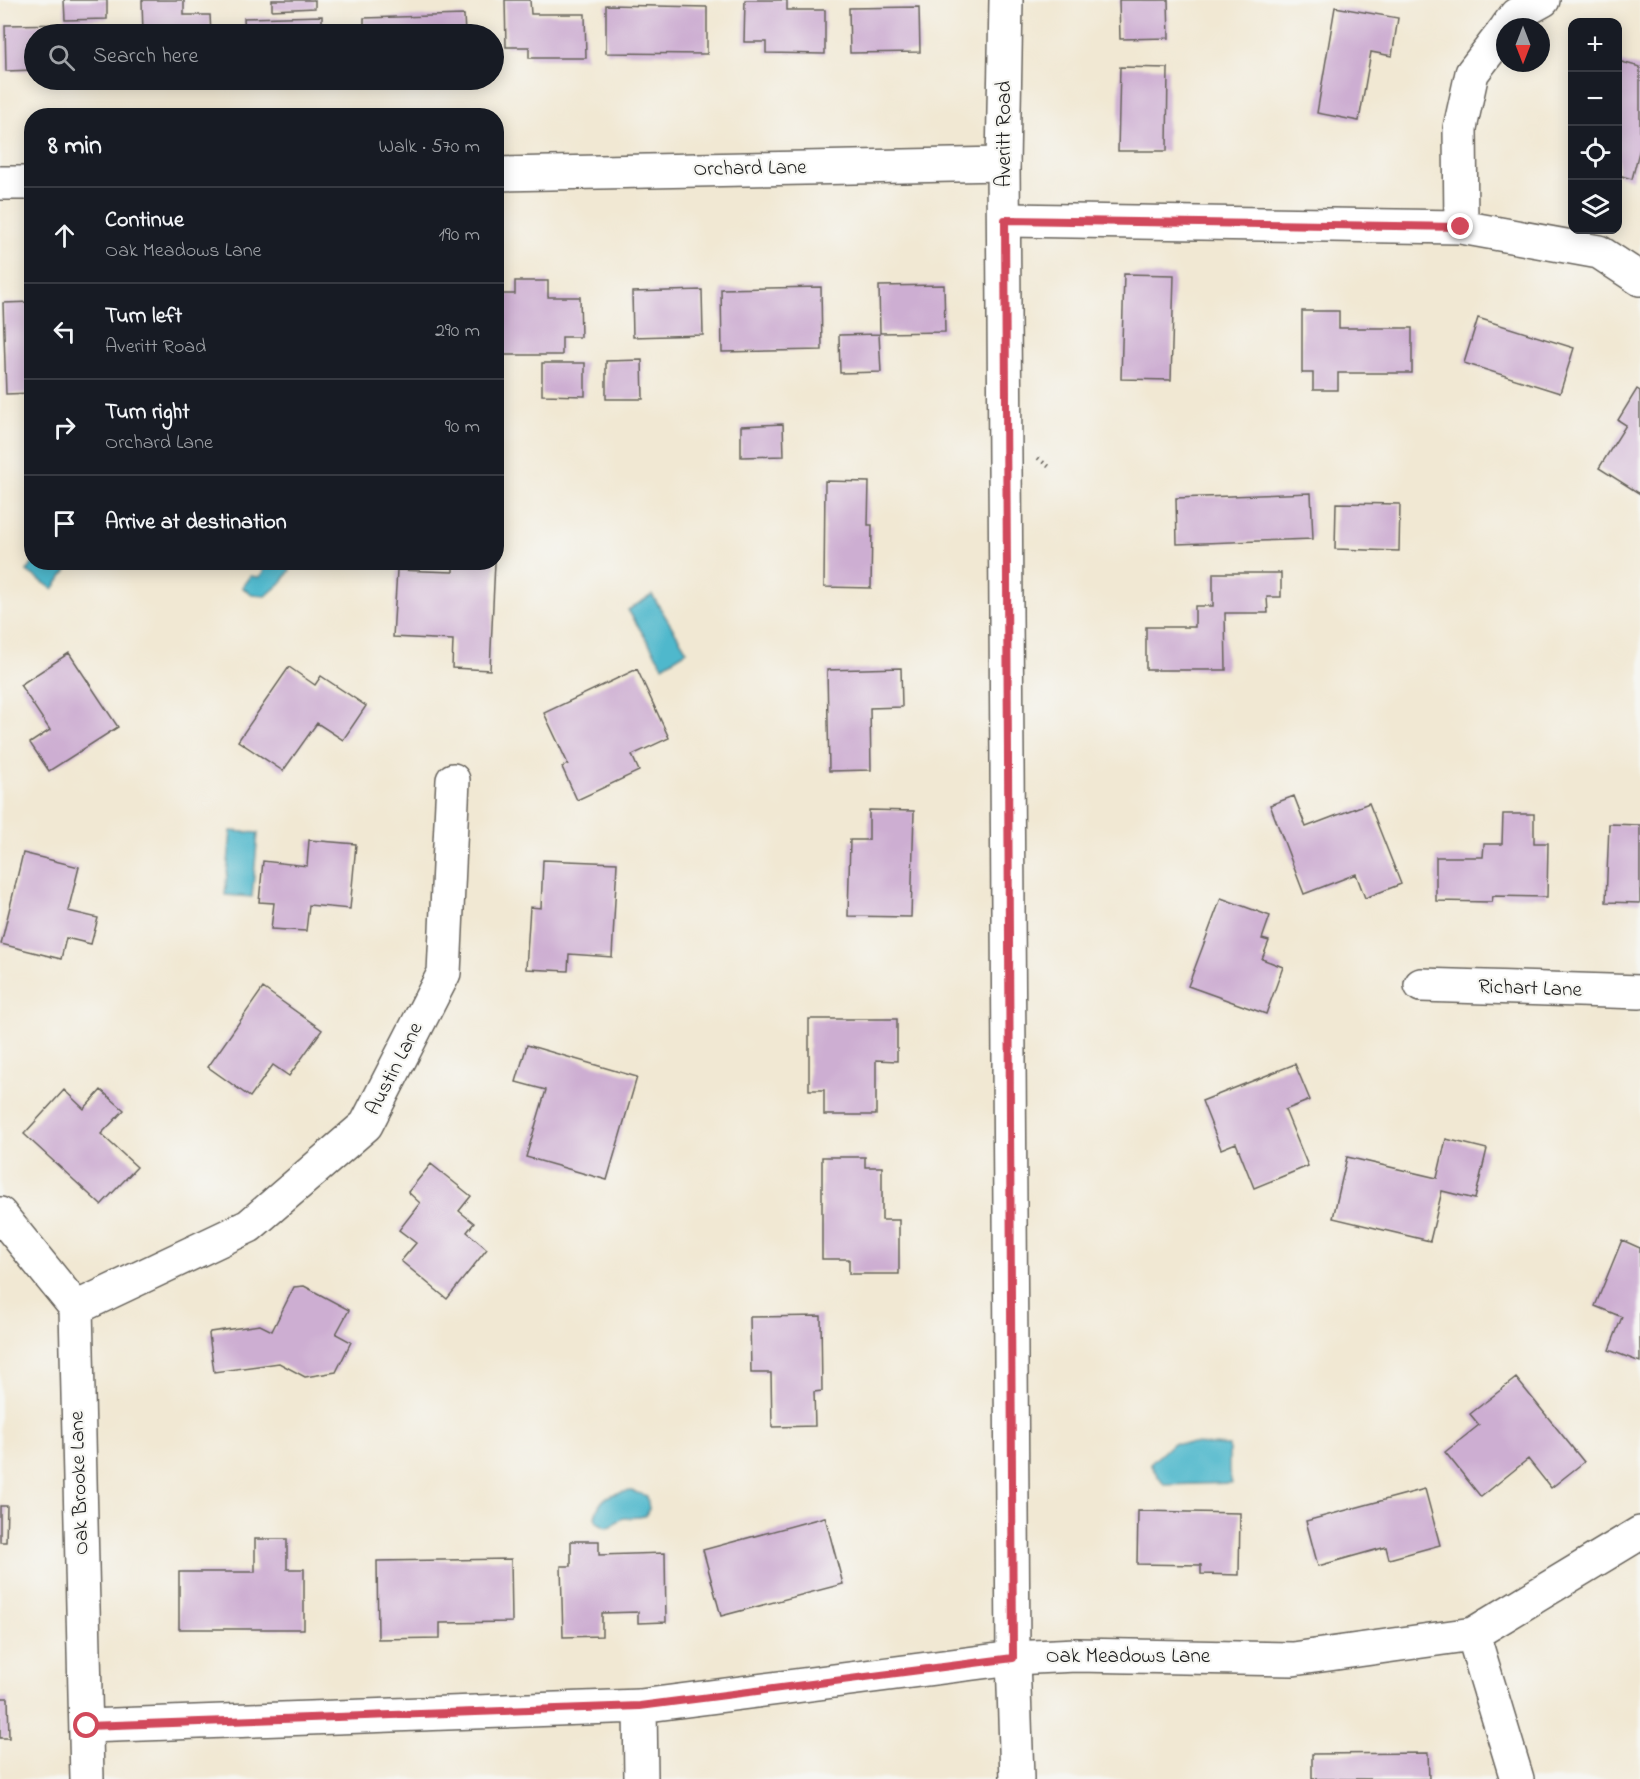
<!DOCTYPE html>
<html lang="en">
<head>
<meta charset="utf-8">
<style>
	body { margin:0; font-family:"Indie Flower",sans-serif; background:#20242c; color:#f1f3f6 }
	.controls { position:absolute; right:18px; top:18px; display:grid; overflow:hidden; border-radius:12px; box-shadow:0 3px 15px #0003 }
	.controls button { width:54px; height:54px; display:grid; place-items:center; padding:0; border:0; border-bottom:2px solid #363941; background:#171b24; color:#f1f3f6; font:30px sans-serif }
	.compass { position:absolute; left:1496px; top:18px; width:54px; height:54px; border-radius:50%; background:#171b24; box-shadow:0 3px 15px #0003; rotate:180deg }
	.stop { position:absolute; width:18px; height:18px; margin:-14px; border:4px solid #d1495b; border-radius:50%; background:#fff }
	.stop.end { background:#d1495b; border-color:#fff; box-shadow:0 2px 6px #0008 }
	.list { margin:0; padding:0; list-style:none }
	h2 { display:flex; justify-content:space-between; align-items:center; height:78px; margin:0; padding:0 24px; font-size:26px }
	h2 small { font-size:20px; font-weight:400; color:#9ea1a6 }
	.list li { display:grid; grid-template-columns:39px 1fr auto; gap:18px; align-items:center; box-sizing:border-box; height:96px; padding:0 24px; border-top:2px solid #363941 }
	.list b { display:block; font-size:22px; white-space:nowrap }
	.list p { margin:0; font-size:20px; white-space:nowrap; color:#9ea1a6 }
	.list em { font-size:20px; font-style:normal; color:#9ea1a6 }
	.icon { flex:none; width:33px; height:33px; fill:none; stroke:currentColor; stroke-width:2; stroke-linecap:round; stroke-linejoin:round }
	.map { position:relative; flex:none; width:1640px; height:1779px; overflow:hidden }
	.search { position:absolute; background:#171b24; box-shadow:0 3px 15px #0003; left:24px; top:24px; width:480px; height:66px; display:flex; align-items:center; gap:15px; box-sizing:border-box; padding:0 21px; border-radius:33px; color:#9ea1a6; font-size:22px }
	.panel { position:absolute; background:#171b24; box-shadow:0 3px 15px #0003; left:24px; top:108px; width:480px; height:462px; border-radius:24px }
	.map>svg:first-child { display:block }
	.water { fill:#4fb8cc; stroke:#366a74; stroke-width:1.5 }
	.building { fill:#cdaed2 }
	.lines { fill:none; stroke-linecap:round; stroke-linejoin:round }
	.minor-casing { stroke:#67635c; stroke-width:36 }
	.tertiary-casing { stroke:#67635c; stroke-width:36 }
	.path { stroke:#67635c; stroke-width:4; stroke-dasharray:1.5 4.5; stroke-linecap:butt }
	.minor { stroke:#fff; stroke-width:33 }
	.tertiary { stroke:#fff; stroke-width:33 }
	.route { stroke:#d1495b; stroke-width:8 }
	.labels { text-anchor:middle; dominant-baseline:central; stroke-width:4.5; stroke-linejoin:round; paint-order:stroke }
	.street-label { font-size:21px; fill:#1c1c1c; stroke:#f6f6f2 }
</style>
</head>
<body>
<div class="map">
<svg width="1640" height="1779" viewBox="0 0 1640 1779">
	<rect width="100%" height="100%" fill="#f6f6f2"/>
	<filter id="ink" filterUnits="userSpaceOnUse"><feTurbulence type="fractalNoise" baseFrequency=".0167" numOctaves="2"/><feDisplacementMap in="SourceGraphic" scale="12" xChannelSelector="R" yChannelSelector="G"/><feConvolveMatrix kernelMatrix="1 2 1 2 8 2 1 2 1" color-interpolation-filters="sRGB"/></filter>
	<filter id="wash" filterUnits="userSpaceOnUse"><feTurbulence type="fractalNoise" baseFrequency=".008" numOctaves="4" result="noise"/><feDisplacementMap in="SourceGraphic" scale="24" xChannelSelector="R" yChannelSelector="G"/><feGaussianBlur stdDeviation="1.35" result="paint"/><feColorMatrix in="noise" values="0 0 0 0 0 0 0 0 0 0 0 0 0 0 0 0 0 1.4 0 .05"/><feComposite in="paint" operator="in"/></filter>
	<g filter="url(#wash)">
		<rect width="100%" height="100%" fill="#f1e8d3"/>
		<!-- water -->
		<path class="water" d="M 33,563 L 33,562 L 72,563 L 53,589 L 27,571 Z
			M 264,563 L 289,563 L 290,570 L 283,581 L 266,596 L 252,595 L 242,587 L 250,576 L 259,577 L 263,573 Z
			M 652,595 L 687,651 L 663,666 L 628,610 Z
			M 231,831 L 258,833 L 252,897 L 225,895 Z
			M 1173,1443 L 1229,1446 L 1229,1473 L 1232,1483 L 1164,1485 L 1150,1464 Z
			M 632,1491 L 647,1496 L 649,1509 L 645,1516 C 630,1520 624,1513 612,1526 L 606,1527 L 597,1522 L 595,1517 C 600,1495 612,1493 632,1491 Z"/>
		<g id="blocks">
			<!-- building -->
			<path class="building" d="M 64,0 L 107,0 L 107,19 L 65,20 Z
				M 142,0 L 184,0 L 184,15 L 210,15 L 211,34 L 143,34 Z
				M 272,0 L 315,0 L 315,8 L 272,10 Z
				M 505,0 L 530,0 L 531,14 L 585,14 L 586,58 L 529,58 L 529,47 L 506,47 Z
				M 745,0 L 787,0 L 787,10 L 825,10 L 825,54 L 766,53 L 766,42 L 744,42 Z
				M 1119,0 L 1168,0 L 1169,38 L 1120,39 Z
				M 606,5 L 707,7 L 707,54 L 606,53 Z
				M 919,7 L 920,52 L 850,53 L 849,8 Z
				M 1335,7 L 1398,18 L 1392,56 L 1371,52 L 1359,121 L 1317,113 Z
				M 464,15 L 465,34 L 364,34 L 364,18 Z
				M 322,16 L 322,34 L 245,34 L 244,18 Z
				M 71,24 L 71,34 L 34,34 L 34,70 L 6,71 L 5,25 Z
				M 1618,61 L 1640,67 L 1640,148 L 1632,179 L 1618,175 Z
				M 1120,67 L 1168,68 L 1167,151 L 1118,151 Z
				M 1124,274 L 1174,275 L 1171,380 L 1121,379 Z
				M 515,281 L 548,281 L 548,297 L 580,297 L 581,337 L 562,337 L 562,355 L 496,355 L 496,294 L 515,294 Z
				M 944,285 L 945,332 L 880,333 L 879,286 Z
				M 821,287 L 822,350 L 722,352 L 721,289 Z
				M 702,290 L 703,335 L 633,337 L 632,292 Z
				M 32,302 L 32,393 L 6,394 L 3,303 Z
				M 1302,311 L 1339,311 L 1339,328 L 1412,328 L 1412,373 L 1338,373 L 1338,390 L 1313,390 L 1313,373 L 1302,373 Z
				M 1478,318 L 1574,348 L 1560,393 L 1464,363 Z
				M 879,334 L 881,372 L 840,373 L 839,335 Z
				M 642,360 L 643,399 L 606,399 L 606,361 Z
				M 542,363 L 585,363 L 585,396 L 542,395 Z
				M 1637,389 L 1640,391 L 1640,494 L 1599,468 L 1626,425 L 1618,420 Z
				M 783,424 L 784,456 L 741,457 L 741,426 Z
				M 825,481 L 869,482 L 868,525 L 872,525 L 871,588 L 824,587 Z
				M 1311,493 L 1313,539 L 1177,544 L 1176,498 Z
				M 1336,503 L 1400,504 L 1399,551 L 1335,549 Z
				M 453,562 L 495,562 L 490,670 L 452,668 L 453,640 L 393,637 L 397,570 L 453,572 Z
				M 1213,573 L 1281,573 L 1281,597 L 1267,597 L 1268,613 L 1225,613 L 1226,670 L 1146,670 L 1146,627 L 1195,627 L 1195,606 L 1213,606 Z
				M 69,653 L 118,727 L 49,771 L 30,743 L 50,730 L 20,685 Z
				M 289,667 L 315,685 L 321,676 L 366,706 L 343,740 L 317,723 L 283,771 L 238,741 Z
				M 901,668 L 902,707 L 870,708 L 871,770 L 829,771 L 827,670 Z
				M 637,669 L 669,738 L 632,755 L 639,771 L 577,800 L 562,767 L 568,764 L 544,713 Z
				M 1294,796 L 1306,827 L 1369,803 L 1401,884 L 1365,898 L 1356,874 L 1304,894 L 1270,805 Z
				M 869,810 L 914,811 L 911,917 L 848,916 L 850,840 L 869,840 Z
				M 1503,814 L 1534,814 L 1534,843 L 1548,843 L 1547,897 L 1493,896 L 1492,902 L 1436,901 L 1436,857 L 1483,857 L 1484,844 L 1502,844 Z
				M 1609,824 L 1640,825 L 1640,903 L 1606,902 Z
				M 309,840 L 356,844 L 350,909 L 309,905 L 306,931 L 271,929 L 274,903 L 259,902 L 263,861 L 307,866 Z
				M 23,853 L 79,867 L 68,911 L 98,918 L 91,944 L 66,938 L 61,959 L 1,944 Z
				M 543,860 L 617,863 L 612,957 L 569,954 L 568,971 L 526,969 L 530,907 L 541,908 Z
				M 1221,898 L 1270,916 L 1262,939 L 1269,941 L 1262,959 L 1283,967 L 1266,1014 L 1188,986 Z
				M 263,988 L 322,1030 L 289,1076 L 273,1065 L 250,1097 L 208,1067 Z
				M 809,1019 L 897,1019 L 897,1061 L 876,1060 L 876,1115 L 824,1115 L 824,1090 L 809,1090 Z
				M 527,1045 L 637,1077 L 607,1180 L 526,1157 L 546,1090 L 516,1082 Z
				M 1295,1064 L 1310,1100 L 1285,1110 L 1308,1166 L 1254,1188 L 1236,1143 L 1221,1149 L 1202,1101 Z
				M 64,1090 L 84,1109 L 101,1090 L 124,1110 L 101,1134 L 137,1167 L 101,1205 L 24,1134 Z
				M 1446,1139 L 1487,1149 L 1475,1199 L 1442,1191 L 1430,1241 L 1333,1218 L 1347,1157 L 1437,1178 Z
				M 822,1157 L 865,1157 L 865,1167 L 882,1167 L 882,1220 L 899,1220 L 899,1274 L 849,1274 L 849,1259 L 822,1259 Z
				M 431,1164 L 471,1196 L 459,1211 L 474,1223 L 467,1232 L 487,1249 L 447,1299 L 401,1261 L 416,1243 L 399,1230 L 420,1203 L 408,1192 Z
				M 1622,1240 L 1640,1248 L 1640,1362 L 1609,1350 L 1622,1317 L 1595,1306 Z
				M 304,1286 L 349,1310 L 336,1334 L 351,1342 L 336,1372 L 305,1377 L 279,1363 L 214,1372 L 209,1334 L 210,1332 L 260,1325 L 272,1331 L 294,1287 Z
				M 821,1316 L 822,1391 L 814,1392 L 815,1426 L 772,1427 L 771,1373 L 751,1373 L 750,1317 Z
				M 1516,1378 L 1584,1462 L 1551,1488 L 1528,1459 L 1481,1497 L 1445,1452 L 1479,1425 L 1470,1414 Z
				M 1425,1489 L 1440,1545 L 1389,1559 L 1386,1547 L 1318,1566 L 1306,1521 Z
				M 0,1506 L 7,1506 L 6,1542 L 0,1542 Z
				M 1138,1511 L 1240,1513 L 1239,1575 L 1201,1574 L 1201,1565 L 1137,1564 Z
				M 825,1517 L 843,1584 L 721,1616 L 703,1550 Z
				M 255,1539 L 287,1539 L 287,1569 L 304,1569 L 304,1629 L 179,1629 L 179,1572 L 255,1572 Z
				M 571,1541 L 599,1541 L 599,1555 L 665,1553 L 666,1622 L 638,1623 L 638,1612 L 602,1613 L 602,1636 L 563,1637 L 561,1566 L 571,1566 Z
				M 511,1559 L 512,1622 L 440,1623 L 440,1638 L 378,1639 L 377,1561 Z
				M 0,1698 L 8,1698 L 9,1738 L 0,1738 Z
				M 1428,1753 L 1429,1779 L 1312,1779 L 1312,1754 Z"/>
		</g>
	</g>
	<g filter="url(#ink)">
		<use href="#blocks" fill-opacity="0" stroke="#67635c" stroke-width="1.5"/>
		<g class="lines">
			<!-- minor casing -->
			<g class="minor-casing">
				<path id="minor" d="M 1507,27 L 1516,15 L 1543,0
					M 496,174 L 1003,164
					M 0,183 L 32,183
					M 1005,220 L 1461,227 L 1599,252 L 1640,279
					M 1461,227 L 1460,128 L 1472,73 L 1505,30
					M 1421,985 L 1640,992
					M 0,1214 L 76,1308 L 87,1779
					M 76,1308 L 249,1226 L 366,1125 L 444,973 L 453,780
					M 1473,1634 L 1517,1779
					M 640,1706 L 641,1779
					M 87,1726 L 640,1706 L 1013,1658 L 1076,1655 L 1293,1659 L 1473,1634 L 1640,1533"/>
			</g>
			<!-- tertiary casing -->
			<g class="tertiary-casing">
				<path id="tertiary" d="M 1006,0 L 1003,164 L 1013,1658 L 1017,1779"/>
			</g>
			<!-- path -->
			<path class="path" d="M 1038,458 L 1049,467"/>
			<!-- minor -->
			<use href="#minor" class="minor"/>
			<!-- tertiary -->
			<use href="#tertiary" class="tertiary"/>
		</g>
	</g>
	<g class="lines" filter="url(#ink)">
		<!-- route -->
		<path class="route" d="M 87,1726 L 640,1706 L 1013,1658 L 1005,220 L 1461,227"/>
	</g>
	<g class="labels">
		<!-- street labels -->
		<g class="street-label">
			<text transform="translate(1005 134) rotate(-90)">Averitt Road</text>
			<text transform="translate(750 169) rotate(-1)">Orchard Lane</text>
			<text transform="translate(1530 989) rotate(2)">Richart Lane</text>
			<text transform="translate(395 1069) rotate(-63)">Austin Lane</text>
			<text transform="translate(80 1483) rotate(-92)">Oak Brooke Lane</text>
			<text x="1128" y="1657">Oak Meadows Lane</text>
		</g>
	</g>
</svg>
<div class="controls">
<button>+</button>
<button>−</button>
<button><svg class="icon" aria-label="locate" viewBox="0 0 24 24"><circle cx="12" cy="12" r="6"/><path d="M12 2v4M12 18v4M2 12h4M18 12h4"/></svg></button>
<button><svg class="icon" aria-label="layers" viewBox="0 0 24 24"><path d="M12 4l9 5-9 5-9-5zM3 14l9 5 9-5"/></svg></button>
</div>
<svg class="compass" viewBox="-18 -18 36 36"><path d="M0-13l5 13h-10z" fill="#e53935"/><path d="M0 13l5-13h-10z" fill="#9ea1a6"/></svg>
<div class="stop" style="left:87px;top:1726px"></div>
<div class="stop end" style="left:1461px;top:227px"></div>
<div class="search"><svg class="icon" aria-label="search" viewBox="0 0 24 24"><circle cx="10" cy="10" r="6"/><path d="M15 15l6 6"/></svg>Search here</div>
<section class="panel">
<h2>8 min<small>Walk · 570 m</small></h2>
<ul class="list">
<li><svg class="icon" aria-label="ahead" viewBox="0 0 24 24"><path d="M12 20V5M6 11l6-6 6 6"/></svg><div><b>Continue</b><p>Oak Meadows Lane</p></div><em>190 m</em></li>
<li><svg class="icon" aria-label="left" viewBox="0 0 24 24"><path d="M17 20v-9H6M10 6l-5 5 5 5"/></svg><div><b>Turn left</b><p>Averitt Road</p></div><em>290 m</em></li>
<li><svg class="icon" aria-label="right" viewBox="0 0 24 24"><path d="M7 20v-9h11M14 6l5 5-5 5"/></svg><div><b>Turn right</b><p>Orchard Lane</p></div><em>90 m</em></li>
<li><svg class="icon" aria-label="arrive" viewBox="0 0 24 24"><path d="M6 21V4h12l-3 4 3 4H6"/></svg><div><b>Arrive at destination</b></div></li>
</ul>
</section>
</div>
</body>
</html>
